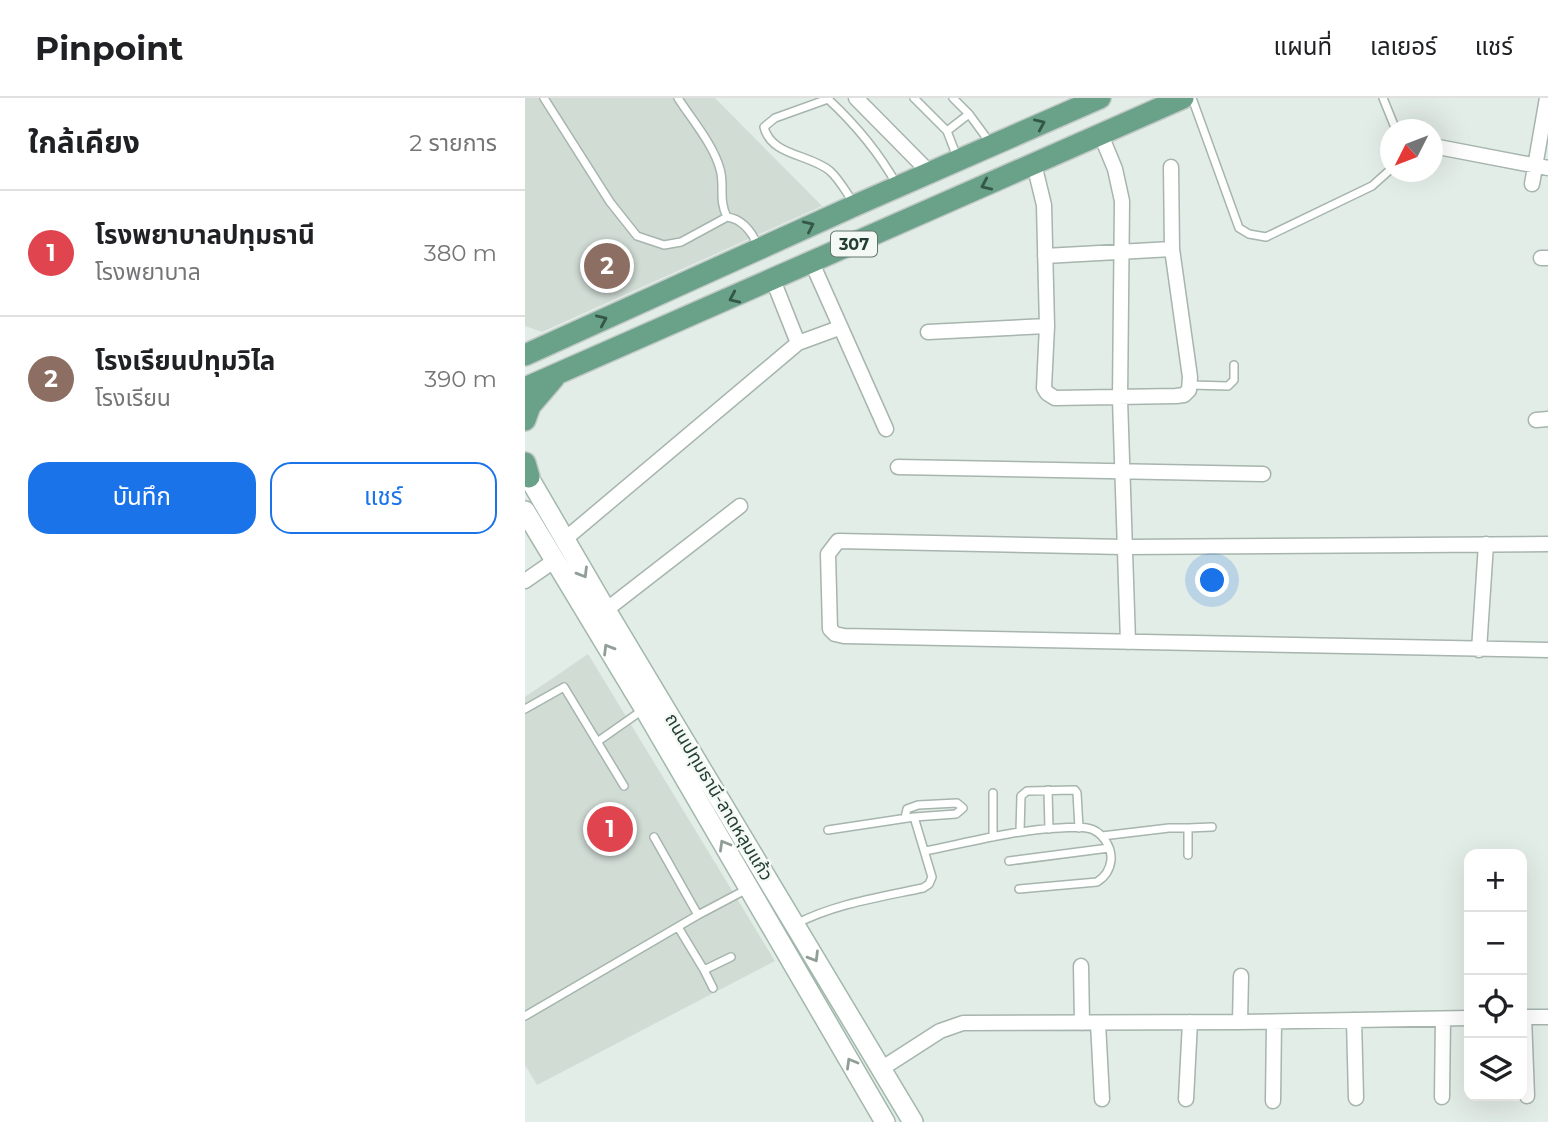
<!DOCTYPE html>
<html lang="th">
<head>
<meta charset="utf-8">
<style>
	body { margin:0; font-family:Montserrat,"Noto Sans Thai",sans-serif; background:#f2f2f2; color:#202124 }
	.controls { position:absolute; right:21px; bottom:21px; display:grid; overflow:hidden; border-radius:14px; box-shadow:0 7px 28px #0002 }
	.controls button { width:63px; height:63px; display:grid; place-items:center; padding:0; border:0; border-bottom:2px solid #e0e0e0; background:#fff; color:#202124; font:35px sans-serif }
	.compass { position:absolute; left:855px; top:21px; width:63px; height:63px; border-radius:50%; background:#fff; box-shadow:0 7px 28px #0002; rotate:228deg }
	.you { position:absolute; left:688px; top:483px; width:24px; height:24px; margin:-18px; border:5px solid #fff; border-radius:50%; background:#1a73e8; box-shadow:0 0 0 10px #1a73e833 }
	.badge { display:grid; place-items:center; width:46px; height:46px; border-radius:50%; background:#1a73e8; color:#fff; font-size:23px; font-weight:700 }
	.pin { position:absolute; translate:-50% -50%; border:4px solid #fff; box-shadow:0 2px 7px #0006 }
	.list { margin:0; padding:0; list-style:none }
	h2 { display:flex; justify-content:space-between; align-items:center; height:91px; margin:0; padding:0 28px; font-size:30px }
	h2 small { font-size:23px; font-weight:400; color:#757577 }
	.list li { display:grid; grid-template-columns:46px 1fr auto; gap:21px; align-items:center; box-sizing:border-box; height:126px; padding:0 28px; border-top:2px solid #e0e0e0 }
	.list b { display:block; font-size:26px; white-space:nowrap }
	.list p { margin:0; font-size:23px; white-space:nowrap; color:#757577 }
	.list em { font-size:23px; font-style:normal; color:#757577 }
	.actions { display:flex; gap:14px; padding:21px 28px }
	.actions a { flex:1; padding:16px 0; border:2px solid #1a73e8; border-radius:21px; text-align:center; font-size:24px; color:#1a73e8 }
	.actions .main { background:#1a73e8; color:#fff }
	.icon { flex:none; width:38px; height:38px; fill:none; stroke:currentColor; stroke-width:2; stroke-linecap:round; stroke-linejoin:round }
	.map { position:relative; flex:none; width:1023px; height:1024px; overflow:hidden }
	header { display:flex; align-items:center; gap:42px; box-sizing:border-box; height:98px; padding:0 35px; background:#fff; border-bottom:2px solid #e0e0e0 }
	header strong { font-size:33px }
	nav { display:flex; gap:38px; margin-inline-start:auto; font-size:24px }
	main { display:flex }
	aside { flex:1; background:#fff }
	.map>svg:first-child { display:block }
	.built { fill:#d1dcd5 }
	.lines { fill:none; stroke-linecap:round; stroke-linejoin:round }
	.service-casing { stroke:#a6b5ad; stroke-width:10 }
	.minor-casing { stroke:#a6b5ad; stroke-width:17 }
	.secondary-casing { stroke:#a2b8ac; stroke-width:22 }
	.primary-casing { stroke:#c1c9c6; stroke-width:24 }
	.service { stroke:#fff; stroke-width:7 }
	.minor { stroke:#fff; stroke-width:14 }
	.secondary { stroke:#fff; stroke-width:19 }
	.primary { stroke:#69a189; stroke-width:21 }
	.oneway { stroke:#345748 }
	.oneway2 { stroke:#919e98 }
	.labels { text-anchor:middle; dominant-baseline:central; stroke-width:5; stroke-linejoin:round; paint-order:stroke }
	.shield { fill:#f4f9f5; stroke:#62766c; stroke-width:2 }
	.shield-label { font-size:16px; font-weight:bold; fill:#233e32 }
	.street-label { font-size:18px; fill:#233e32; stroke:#f4f9f5 }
</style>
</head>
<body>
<header>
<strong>Pinpoint</strong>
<nav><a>แผนที่</a><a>เลเยอร์</a><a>แชร์</a></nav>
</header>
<main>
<aside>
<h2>ใกล้เคียง<small>2 รายการ</small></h2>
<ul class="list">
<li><span class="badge" style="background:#e0444e">1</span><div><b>โรงพยาบาลปทุมธานี</b><p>โรงพยาบาล</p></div><em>380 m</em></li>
<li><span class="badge" style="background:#8d6e63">2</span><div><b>โรงเรียนปทุมวิไล</b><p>โรงเรียน</p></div><em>390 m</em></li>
</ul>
<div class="actions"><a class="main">บันทึก</a><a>แชร์</a></div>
</aside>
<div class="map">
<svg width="1023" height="1024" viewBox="0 0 1023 1024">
	<rect width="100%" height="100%" fill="#e3ede7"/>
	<!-- built -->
	<path class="built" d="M 0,0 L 190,0 L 297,108 L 17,234 L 0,228 Z
		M 63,556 L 250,863 L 12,987 L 0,967 L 0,599 Z"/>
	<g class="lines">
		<!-- service casing -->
		<g class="service-casing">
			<path id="service" d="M 19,0 L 85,104 L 112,138 L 139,147 L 156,144 L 202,119 C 217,121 227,134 233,148
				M 153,0 C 167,22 188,46 195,71 C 200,88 193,101 202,119
				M 389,0 L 422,33
				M 428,0 L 444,16
				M 667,0 L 714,130 L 724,136 L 741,139 L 847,88 L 866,71
				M 858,0 L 871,32
				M 432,59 L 422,33 L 444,16 L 466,46
				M 328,104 C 321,94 314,81 305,73 C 285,56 246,58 239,29 L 250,20 L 303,1 C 331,27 353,53 372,87
				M 665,287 L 703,288 L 709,282 L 709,267
				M 0,611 L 39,589 L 99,688
				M 72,644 L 119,611
				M 523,692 L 524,731
				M 380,720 L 382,711 L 393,707 L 432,705 L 438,710 L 431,716 L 389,719
				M 663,730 L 687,729
				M 495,733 L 496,698 L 502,693 L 550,692 L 552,695 L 554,730
				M 577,738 L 644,730 L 663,730 L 663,757
				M 129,739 L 173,817
				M 468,739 L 468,695
				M 400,753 C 445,744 489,732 535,730 C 543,730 553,728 562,730 C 576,732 587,748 586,762 C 585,771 580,779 572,784 L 494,791
				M 484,763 L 584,750
				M 271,826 C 309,806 356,799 398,790 L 404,786 L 407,779 L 389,719 L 303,732
				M 153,829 L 179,872 L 206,859
				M 179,872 L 188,890
				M 0,918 L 173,817 L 224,790"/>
		</g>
		<!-- minor casing -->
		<g class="minor-casing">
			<path id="minor" d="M 331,0 L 405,75
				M 576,37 L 590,71 L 597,103 L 595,301 L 603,544
				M 908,48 L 1023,70
				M 509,66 L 519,107 L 522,228 L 519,290 L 522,295 L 530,300 L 651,298 L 659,297 L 664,292 L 665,279 L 647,151 L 646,69
				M 1007,86 L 1022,0
				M 520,158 L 647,151
				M 1016,160 L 1023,160
				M 287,165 L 361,331
				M 403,234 L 522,228
				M 273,245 L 314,230
				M 1011,322 L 1023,321
				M 373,369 L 738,376
				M 39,442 L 273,245 L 248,182
				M 1023,446 L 599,449 L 313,443 L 303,456 L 305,531 L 310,536 L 319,538 L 1023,552
				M 0,483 L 29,463
				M 81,512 L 215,408
				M 954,552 L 961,446
				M 556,868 L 557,925
				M 997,919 L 1023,919
				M 999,919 L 1002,998
				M 829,922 L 831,1000
				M 715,924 L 716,878
				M 573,925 L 577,1001
				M 356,971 L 415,933 L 438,925 L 715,924 L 944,920
				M 917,999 L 918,921
				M 661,1001 L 665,924
				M 748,1003 L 749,924"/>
		</g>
		<!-- secondary casing -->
		<g class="secondary-casing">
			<path id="secondary" d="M 0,373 L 81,512 L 388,1024
				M 0,413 L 119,610 L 360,1024"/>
		</g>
		<!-- primary casing -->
		<g class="primary-casing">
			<path id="primary" d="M 0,257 L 331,107 L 575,0
				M 0,290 L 658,0
				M 0,322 L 5,308 L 29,280
				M 0,365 L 4,379"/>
		</g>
		<!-- service -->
		<use href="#service" class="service"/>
		<!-- minor -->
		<use href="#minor" class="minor"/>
		<!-- secondary -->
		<use href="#secondary" class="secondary"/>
		<!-- primary -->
		<use href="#primary" class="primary"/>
	</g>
	<!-- one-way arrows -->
	<defs><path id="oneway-chevron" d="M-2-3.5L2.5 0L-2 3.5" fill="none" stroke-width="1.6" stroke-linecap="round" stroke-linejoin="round" transform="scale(1.75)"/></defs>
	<g class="oneway">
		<use href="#oneway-chevron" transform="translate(515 26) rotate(-24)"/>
		<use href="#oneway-chevron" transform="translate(461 87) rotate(156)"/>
		<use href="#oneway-chevron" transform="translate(284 128) rotate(-25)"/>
		<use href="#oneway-chevron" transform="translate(209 200) rotate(156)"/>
		<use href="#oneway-chevron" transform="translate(77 222) rotate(-24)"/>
	</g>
	<g class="oneway2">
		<use href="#oneway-chevron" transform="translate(58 475) rotate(59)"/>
		<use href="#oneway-chevron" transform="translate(83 551) rotate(-121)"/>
		<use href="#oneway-chevron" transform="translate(199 747) rotate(-120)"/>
		<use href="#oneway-chevron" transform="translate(289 859) rotate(59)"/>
		<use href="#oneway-chevron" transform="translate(326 965) rotate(-120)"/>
	</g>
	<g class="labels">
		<!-- shield labels -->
		<rect class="shield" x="306" y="133.5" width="46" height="25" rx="5"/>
		<g class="shield-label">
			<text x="329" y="146">307</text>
		</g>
		<!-- street labels -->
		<g class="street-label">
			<text transform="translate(194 699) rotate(59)">ถนนปทุมธานี-ลาดหลุมแก้ว</text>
		</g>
	</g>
</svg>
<div class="controls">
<button>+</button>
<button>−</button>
<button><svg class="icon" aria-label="locate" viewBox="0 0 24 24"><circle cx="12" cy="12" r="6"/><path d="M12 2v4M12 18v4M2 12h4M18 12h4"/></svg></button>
<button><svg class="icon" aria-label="layers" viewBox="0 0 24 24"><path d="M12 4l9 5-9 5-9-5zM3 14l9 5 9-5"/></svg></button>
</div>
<svg class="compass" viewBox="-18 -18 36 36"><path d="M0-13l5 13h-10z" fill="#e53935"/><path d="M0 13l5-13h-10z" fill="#757577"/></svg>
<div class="you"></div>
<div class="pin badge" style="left:85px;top:731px;background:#e0444e">1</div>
<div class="pin badge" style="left:82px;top:168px;background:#8d6e63">2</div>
</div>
</main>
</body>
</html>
